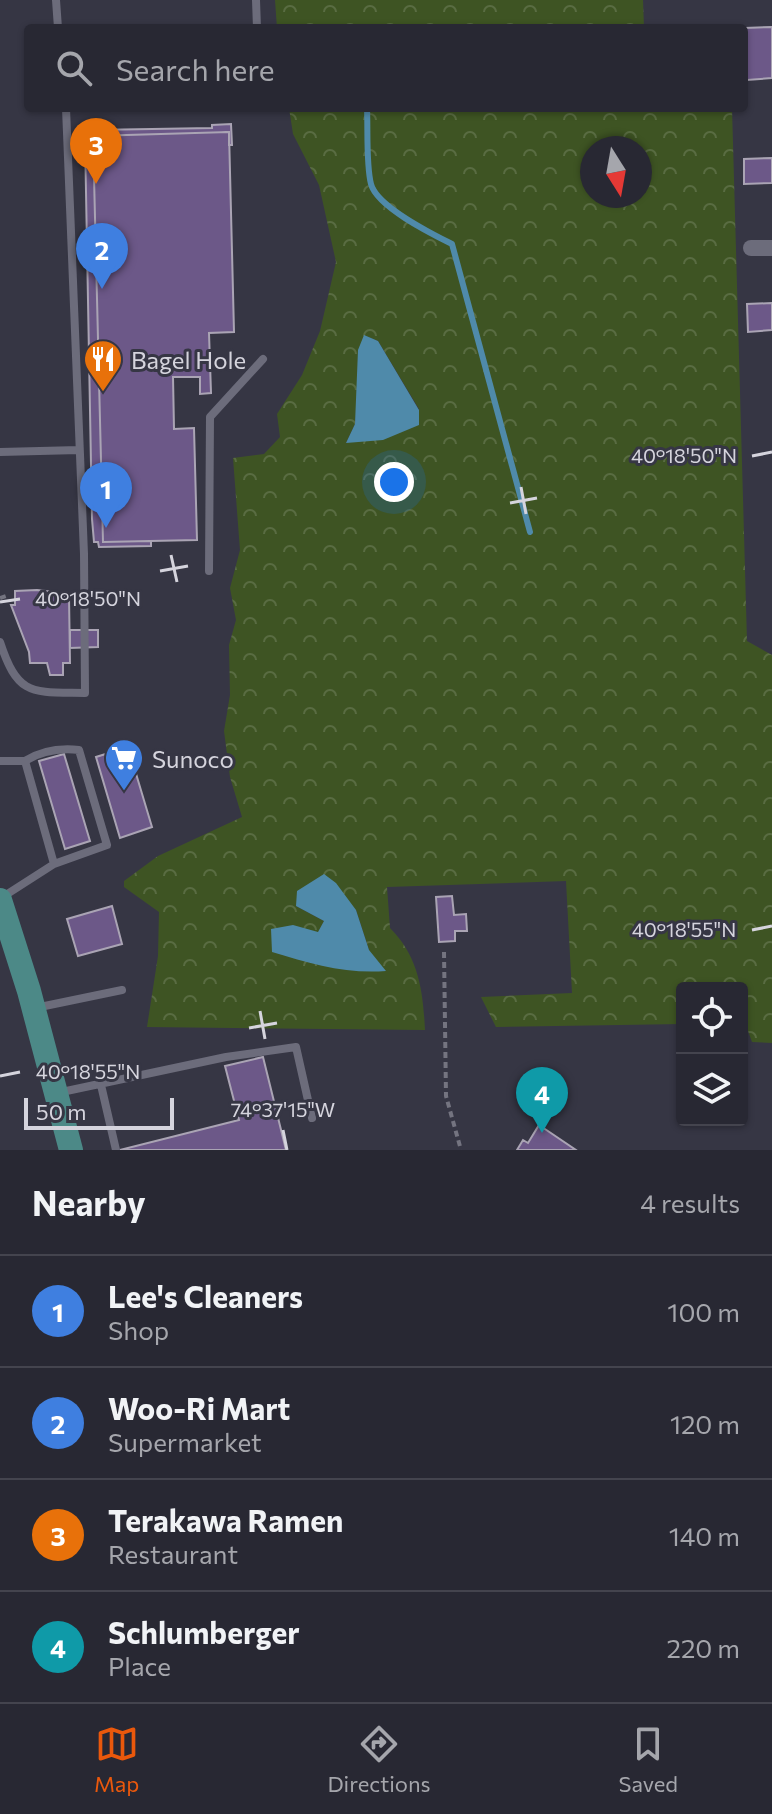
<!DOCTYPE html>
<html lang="en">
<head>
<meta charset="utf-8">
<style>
	body { margin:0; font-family:Commissioner,sans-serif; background:#34343f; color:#f1f3f6 }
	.controls { position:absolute; right:24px; bottom:24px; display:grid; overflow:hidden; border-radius:8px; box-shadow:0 2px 6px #0004 }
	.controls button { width:72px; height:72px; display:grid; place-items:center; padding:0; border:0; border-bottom:2px solid #44444e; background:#282833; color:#f1f3f6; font:40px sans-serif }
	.compass { position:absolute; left:580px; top:136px; width:72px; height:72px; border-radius:50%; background:#282833; box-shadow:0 2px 6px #0004; rotate:169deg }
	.scale { position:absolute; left:24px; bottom:20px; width:150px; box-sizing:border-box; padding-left:8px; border:4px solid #d5d4dd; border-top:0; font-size:22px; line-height:28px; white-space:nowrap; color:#d5d4dd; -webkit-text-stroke:6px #363644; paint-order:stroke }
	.you { position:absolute; left:394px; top:482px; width:28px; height:28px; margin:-20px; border:6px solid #fff; border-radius:50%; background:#1a73e8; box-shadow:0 0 0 12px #1a73e833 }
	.badge { display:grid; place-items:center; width:52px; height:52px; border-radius:50%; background:#ea580c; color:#fff; font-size:26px; font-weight:700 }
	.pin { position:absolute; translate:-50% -66px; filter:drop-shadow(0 2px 4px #0008) }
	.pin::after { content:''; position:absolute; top:42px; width:28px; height:24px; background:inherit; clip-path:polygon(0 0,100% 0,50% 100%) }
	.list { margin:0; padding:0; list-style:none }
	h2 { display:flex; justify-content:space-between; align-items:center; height:104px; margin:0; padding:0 32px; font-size:34px }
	h2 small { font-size:26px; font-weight:400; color:#a5a6ac }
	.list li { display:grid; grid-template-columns:52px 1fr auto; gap:24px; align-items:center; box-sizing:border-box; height:112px; padding:0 32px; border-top:2px solid #44444e }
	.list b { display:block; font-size:30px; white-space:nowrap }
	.list p { margin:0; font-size:26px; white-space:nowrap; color:#a5a6ac }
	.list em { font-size:26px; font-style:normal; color:#a5a6ac }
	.icon { flex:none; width:44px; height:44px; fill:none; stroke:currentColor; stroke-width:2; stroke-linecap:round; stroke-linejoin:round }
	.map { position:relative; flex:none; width:772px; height:1150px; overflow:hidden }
	.search { position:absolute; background:#282833; box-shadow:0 2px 6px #0004; left:24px; right:24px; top:24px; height:88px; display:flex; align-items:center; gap:20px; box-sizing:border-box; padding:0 28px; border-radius:8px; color:#a5a6ac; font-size:30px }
	.sheet { height:552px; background:#282833 }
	nav { display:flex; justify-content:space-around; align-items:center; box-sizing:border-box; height:112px; border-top:2px solid #44444e; background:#282833; font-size:22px; color:#a5a6ac }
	nav a { display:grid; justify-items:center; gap:4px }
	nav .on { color:#ea580c }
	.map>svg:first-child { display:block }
	.forest { fill:url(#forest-crowns); fill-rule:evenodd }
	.water { fill:#4f8aaa }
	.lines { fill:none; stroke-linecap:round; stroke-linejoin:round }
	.stream { stroke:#4f8aaa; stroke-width:6 }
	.building { fill:#6c5888; stroke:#aaa4b4; stroke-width:2 }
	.path { stroke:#747480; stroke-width:4; stroke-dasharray:6 4; stroke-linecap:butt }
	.service { stroke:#6c6c7b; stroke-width:8 }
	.minor { stroke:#6c6c7b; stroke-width:16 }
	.primary { stroke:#4c8987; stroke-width:24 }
	.ticks { fill:none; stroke:#d5d4dd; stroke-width:3 }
	.labels { text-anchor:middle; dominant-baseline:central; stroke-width:6; stroke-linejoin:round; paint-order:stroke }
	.poi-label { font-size:24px; fill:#d5d4dd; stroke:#363644; text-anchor:start }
	.ticks-label { font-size:20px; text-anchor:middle; fill:#d5d4dd; stroke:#363644; stroke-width:6; stroke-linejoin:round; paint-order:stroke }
</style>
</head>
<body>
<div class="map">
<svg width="772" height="1150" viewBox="0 0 772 1150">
	<defs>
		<pattern id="forest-crowns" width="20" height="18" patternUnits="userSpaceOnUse" patternTransform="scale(2)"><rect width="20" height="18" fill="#3e5423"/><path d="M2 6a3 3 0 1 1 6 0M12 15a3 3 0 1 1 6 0" fill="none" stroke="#596c42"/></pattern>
	</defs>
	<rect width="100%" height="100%" fill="#363644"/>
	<!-- forest -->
	<path class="forest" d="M 275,0 L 643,0 L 644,28 L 277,28 Z
		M 289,108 L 732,108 L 747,641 L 772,655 L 772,1043 L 752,1042 L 745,1023 L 742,1023 L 742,988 L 682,988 L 682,1024 L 496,1027 L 481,997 L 572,993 L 566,881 L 387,887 L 390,928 C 419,957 423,991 425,1030 L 147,1027 L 158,956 L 159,912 L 124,887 L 124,881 L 158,856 L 242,817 L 230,777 L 224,731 L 230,695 L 229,645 L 236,620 L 230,588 L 240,550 L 233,458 L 264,454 L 280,437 L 277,414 L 302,375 L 320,331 L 336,262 L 319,185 L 293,134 ZM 592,148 L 640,148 L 640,196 L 592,196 ZM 365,336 L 378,341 L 419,409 L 346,443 L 355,424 ZM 296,906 L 356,910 L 369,950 L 293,925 L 318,933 L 324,921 Z"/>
	<!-- water -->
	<path class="water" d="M 364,335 L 378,341 L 419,410 L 419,425 L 383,440 L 346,443 L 355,424 L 358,350 Z
		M 324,874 L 336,883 L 356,910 L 369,950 L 386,971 C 346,974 311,964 272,952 L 271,929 L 293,925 L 318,932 L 324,921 L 296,906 L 297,891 Z"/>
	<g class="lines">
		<!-- stream -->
		<path class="stream" d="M 367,108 C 368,129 366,165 371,184 C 377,207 432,234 452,244 L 530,532"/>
	</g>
	<!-- building -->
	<path class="building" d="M 772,27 L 772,78 L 747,80 L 745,28 Z
		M 231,124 L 232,145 L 229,145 L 229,132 L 93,136 L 103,542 L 151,541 L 151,546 L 99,547 L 98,542 L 94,542 L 92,519 L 85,137 L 92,130 L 212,128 L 212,125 Z
		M 229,132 L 234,332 L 209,333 L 211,393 L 200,394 L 200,377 L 173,377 L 174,429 L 194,428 L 197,540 L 103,542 L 93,136 Z
		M 772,158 L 772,183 L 744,184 L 744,159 Z
		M 772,303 L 772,330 L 748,332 L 747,304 Z
		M 37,590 L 54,592 L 54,596 L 69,596 L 70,663 L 63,663 L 63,675 L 50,675 L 47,663 L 30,663 L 29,652 L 11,605 L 15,605 L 15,591 Z
		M 70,630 L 98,630 L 98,647 L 70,648 Z
		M 128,747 L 152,827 L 120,838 L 96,757 Z
		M 64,754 L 90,841 L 65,849 L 39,761 Z
		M 452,896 L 454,915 L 466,914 L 467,931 L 455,931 L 455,941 L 439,942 L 436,897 Z
		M 112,906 L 122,944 L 78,956 L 67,919 Z
		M 263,1057 L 286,1150 L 120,1150 L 239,1120 L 225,1066 Z
		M 539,1125 L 576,1150 L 517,1150 L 523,1140 L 528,1143 Z"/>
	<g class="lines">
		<!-- path -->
		<path class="path" d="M 0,598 L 9,595
			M 444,952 L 446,1096 L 461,1150"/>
		<!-- service -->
		<path class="service" d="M 56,0 L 58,28
			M 256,0 L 257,28
			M 0,452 L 79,450
			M 209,571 L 210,417 L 263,359
			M 0,642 C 18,697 32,692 85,693 L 84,554 L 66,108
			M 0,761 L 25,761 L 54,864 L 1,898
			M 25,761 C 41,751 61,748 79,750 L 107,845 L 54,864
			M 35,1008 L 122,990
			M 101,1085 L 116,1150
			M 57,1093 L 226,1057 L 296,1047 L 312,1118"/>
		<!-- minor -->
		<path class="minor" d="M 751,248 L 772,248"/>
		<!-- primary -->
		<path class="primary" d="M 0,900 L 29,991 L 71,1150"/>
	</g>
	<!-- ticks -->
	<path class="ticks" d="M 752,456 L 772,452M 521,487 L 526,514M 510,503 L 537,498M 171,555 L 177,582M 160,571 L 188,566M 0,602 L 20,599M 752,930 L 772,926M 260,1011 L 265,1039M 249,1028 L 277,1023M 0,1076 L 20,1072M 283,1130 L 287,1150"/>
	<!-- icons -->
	<defs>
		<g id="restaurant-pin" transform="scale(2)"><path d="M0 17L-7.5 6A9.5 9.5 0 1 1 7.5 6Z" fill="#e8710a" stroke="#363644"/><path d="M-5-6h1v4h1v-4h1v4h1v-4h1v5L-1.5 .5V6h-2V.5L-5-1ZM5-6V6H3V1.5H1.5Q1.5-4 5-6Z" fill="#fff"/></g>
		<g id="supermarket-pin" transform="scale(2)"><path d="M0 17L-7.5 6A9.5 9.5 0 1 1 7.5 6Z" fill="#3f7fe0" stroke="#363644"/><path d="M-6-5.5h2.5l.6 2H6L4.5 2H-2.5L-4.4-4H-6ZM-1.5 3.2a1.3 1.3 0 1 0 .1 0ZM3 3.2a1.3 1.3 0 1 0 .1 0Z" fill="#fff"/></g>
	</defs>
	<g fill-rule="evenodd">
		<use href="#restaurant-pin" x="103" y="359"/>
		<use href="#supermarket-pin" x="124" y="758"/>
	</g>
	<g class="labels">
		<!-- poi labels -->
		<g class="poi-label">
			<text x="131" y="359">Bagel Hole</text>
			<text x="152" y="758">Sunoco</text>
		</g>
	</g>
	<g class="ticks-label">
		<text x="684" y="463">40°18'50"N</text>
		<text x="88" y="606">40°18'50"N</text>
		<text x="684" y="937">40°18'55"N</text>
		<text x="88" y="1079">40°18'55"N</text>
		<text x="283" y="1117">74°37'15"W</text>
	</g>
</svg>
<div class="controls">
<button><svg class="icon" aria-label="locate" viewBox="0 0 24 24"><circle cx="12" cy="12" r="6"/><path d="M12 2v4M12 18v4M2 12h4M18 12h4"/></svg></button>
<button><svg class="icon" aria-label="layers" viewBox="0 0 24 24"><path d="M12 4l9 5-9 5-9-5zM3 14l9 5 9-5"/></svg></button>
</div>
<svg class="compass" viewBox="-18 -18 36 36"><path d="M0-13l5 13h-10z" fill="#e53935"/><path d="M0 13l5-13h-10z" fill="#a5a6ac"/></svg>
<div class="scale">50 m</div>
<div class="you"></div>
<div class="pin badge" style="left:106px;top:528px;background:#3f7fe0">1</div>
<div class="pin badge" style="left:102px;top:289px;background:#3f7fe0">2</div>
<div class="pin badge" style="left:96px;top:184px;background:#e8710a">3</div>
<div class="pin badge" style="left:542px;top:1133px;background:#0f9aa8">4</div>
<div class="search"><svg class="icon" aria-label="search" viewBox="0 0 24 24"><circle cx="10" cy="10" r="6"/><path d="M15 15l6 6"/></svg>Search here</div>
</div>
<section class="sheet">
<h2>Nearby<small>4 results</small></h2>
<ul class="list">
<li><span class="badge" style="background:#3f7fe0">1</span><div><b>Lee's Cleaners</b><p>Shop</p></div><em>100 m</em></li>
<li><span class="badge" style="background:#3f7fe0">2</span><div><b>Woo-Ri Mart</b><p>Supermarket</p></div><em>120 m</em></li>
<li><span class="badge" style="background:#e8710a">3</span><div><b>Terakawa Ramen</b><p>Restaurant</p></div><em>140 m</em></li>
<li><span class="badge" style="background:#0f9aa8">4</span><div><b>Schlumberger</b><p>Place</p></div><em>220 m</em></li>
</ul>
</section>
<nav>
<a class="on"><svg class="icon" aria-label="map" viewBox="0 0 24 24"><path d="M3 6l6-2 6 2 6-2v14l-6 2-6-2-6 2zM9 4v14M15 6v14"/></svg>Map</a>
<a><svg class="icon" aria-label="directions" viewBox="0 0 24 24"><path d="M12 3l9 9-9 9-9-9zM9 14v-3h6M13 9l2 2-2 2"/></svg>Directions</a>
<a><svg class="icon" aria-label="saved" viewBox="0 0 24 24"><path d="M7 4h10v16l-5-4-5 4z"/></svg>Saved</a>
</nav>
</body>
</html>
